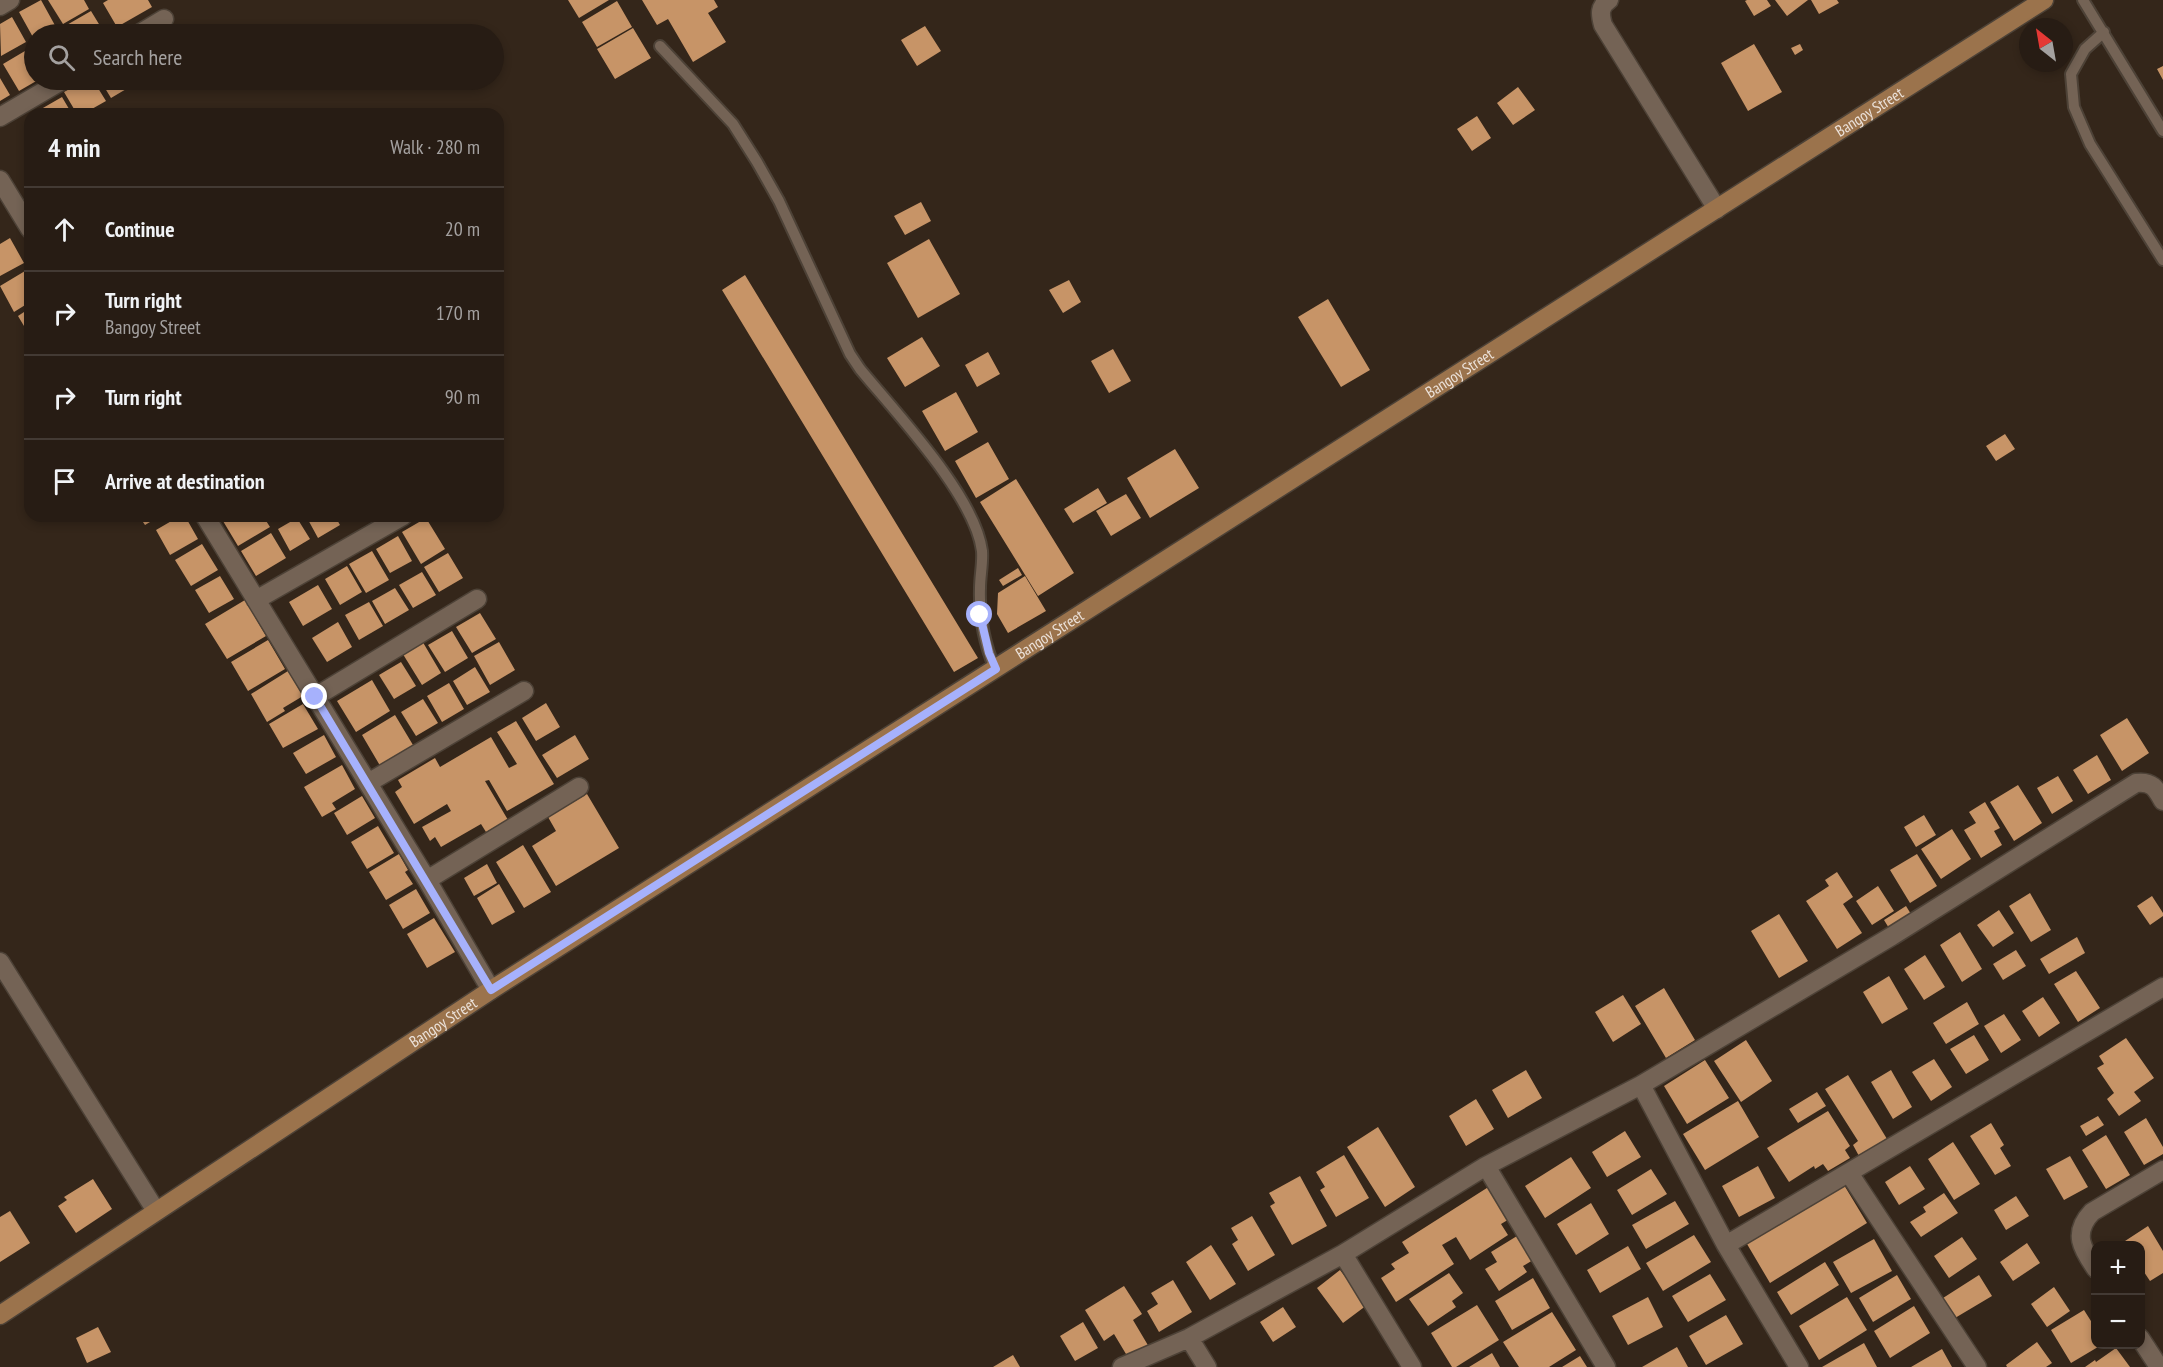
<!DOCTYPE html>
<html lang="en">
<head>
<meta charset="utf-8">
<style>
	body { margin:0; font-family:"PT Sans Narrow",sans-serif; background:#2f251d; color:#f1f3f6 }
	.controls { position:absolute; right:18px; bottom:18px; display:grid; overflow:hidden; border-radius:12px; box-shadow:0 3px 9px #0003 }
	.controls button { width:54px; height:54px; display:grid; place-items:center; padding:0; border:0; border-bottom:2px solid #433a34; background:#271c14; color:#f1f3f6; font:30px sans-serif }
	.compass { position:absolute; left:2019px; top:18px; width:54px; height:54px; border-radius:50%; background:#271c14; box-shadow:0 3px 9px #0003; rotate:329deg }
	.stop { position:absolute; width:18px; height:18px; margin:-14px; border:4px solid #a6b1fc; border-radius:50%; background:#fff }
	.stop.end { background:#a6b1fc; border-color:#fff; box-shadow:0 2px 6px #0008 }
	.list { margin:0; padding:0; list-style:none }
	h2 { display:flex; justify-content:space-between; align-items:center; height:78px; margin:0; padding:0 24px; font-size:26px }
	h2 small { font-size:20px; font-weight:400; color:#a4a1a0 }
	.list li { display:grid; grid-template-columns:39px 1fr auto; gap:18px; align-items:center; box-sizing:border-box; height:84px; padding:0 24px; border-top:2px solid #433a34 }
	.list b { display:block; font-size:22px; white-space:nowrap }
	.list p { margin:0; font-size:20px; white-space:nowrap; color:#a4a1a0 }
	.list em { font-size:20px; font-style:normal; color:#a4a1a0 }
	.icon { flex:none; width:33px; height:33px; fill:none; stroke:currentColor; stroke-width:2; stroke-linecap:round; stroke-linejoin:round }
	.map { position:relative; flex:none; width:2163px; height:1367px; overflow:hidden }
	.search { position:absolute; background:#271c14; box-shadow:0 3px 9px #0003; left:24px; top:24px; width:480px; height:66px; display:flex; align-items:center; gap:15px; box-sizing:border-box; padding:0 21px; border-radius:33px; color:#a4a1a0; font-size:22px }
	.panel { position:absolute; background:#271c14; box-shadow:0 3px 9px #0003; left:24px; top:108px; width:480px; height:414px; border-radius:18px }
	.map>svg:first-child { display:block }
	.building { fill:#c79467 }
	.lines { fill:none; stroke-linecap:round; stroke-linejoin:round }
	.lane-casing { stroke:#4d4237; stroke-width:14 }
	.street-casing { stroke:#4d4237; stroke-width:21 }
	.secondary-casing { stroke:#4d4237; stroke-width:21 }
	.lane { stroke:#746355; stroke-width:10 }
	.street { stroke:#746355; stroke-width:18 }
	.secondary { stroke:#9b734c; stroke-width:18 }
	.route { stroke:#a6b1fc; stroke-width:8 }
	.labels { text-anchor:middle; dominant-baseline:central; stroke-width:6; stroke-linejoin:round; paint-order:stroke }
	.street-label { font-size:16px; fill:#ece2da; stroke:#2a1c11 }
</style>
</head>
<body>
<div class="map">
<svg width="2163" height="1367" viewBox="0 0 2163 1367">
	<rect width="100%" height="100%" fill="#34261a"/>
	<!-- building -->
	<path class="building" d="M 41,0 L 57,29 L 48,34 L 34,34 L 34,39 L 19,12 Z
		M 48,0 L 84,0 L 89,9 L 63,24 Z
		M 108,0 L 148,0 L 152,7 L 117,27 L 103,3 Z
		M 568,0 L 609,0 L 579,18 Z
		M 642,0 L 714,0 L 718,7 L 708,13 L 726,42 L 693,62 L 668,19 L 657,25 Z
		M 1747,0 L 1767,0 L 1771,6 L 1754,16 L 1745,1 Z
		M 1775,0 L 1808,0 L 1787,16 Z
		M 1811,0 L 1837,0 L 1839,3 L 1819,14 Z
		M 617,1 L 632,27 L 597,47 L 582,22 Z
		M 91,11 L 105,34 L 70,34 L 65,26 Z
		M 12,17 L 26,42 L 1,56 L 0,24 Z
		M 925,26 L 941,51 L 917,66 L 901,40 Z
		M 633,28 L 651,58 L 615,79 L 597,49 Z
		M 1754,44 L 1782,92 L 1748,111 L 1721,63 Z
		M 1800,44 L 1803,50 L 1795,55 L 1791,48 Z
		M 30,48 L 34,57 L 34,80 L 38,80 L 19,91 L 3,64 Z
		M 2163,66 L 2163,80 L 2157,69 Z
		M 0,78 L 10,95 L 0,101 Z
		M 86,80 L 93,80 L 106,101 L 83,114 L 77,114 L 64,92 Z
		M 100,80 L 130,80 L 133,85 L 111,98 Z
		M 1518,87 L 1535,110 L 1513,125 L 1497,103 Z
		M 62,97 L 72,114 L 38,114 L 36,112 Z
		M 1477,116 L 1491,138 L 1472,151 L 1457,129 Z
		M 921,202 L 931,221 L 905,235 L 894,216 Z
		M 10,238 L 24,263 L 0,276 L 0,244 Z
		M 929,239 L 960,294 L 918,318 L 887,263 Z
		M 30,268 L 30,302 L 14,312 L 0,286 Z
		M 745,275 L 978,658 L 954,672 L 722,290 Z
		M 1069,280 L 1081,302 L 1063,313 L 1049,290 Z
		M 1328,299 L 1370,370 L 1341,387 L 1298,317 Z
		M 30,308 L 30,336 L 18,316 Z
		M 922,337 L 940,366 L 905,387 L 887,358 Z
		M 1113,349 L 1131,381 L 1109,393 L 1091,361 Z
		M 988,352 L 1000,374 L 977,387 L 965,365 Z
		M 956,392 L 978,432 L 945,451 L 922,411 Z
		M 2005,434 L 2015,449 L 1996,461 L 1986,446 Z
		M 988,442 L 1009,479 L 976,498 L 955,461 Z
		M 1175,449 L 1199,488 L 1150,518 L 1127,478 Z
		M 1016,479 L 1074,573 L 1038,596 L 980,502 Z
		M 1098,488 L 1107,503 L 1073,523 L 1064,509 Z
		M 1126,494 L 1141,518 L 1111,536 L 1096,511 Z
		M 139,516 L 160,516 L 145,525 Z
		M 180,516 L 185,516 L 198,539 L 170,555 L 156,530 Z
		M 220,516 L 263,516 L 270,527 L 238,546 Z
		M 269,516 L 282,516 L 273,522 Z
		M 306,516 L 335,516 L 340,525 L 318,538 Z
		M 340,516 L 353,516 L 344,522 Z
		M 297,518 L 310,539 L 290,551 L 278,529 Z
		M 426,518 L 445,549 L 421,564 L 402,532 Z
		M 271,533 L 286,558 L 256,576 L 241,551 Z
		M 398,536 L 412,561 L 390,573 L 376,549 Z
		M 202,544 L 218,570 L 191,586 L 175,560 Z
		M 372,551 L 389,580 L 366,593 L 349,564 Z
		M 448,553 L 463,578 L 439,592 L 424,567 Z
		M 347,566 L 362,592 L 340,605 L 325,579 Z
		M 1018,568 L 1022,575 L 1003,586 L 999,580 Z
		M 422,572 L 436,595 L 413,608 L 399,585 Z
		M 220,576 L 234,599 L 209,613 L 195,590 Z
		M 1025,576 L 1046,611 L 1008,633 L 997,614 L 998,593 Z
		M 318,585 L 332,609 L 303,626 L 289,602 Z
		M 395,588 L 409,610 L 385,624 L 372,601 Z
		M 245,600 L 266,636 L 227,659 L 205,624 Z
		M 369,602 L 383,626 L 359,640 L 345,615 Z
		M 480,613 L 496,639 L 472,653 L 456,627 Z
		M 338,622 L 352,647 L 327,662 L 312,638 Z
		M 452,631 L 468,658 L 445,672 L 428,645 Z
		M 421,639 L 441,673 L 422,685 L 401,651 Z
		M 268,640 L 285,669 L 248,691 L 231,662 Z
		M 499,642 L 515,670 L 490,685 L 474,656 Z
		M 401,662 L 416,686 L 394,699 L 379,675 Z
		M 475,667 L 490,692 L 467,705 L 453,681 Z
		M 288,671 L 303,696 L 283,708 L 285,711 L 267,722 L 251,694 Z
		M 372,680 L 390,711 L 356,732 L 337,701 Z
		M 449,683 L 464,709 L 442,722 L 427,696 Z
		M 423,699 L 438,723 L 416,736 L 401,712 Z
		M 546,703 L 560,727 L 536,741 L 522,718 Z
		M 303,704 L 318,729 L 283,748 L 269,724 Z
		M 395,715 L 416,750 L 382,769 L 362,735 Z
		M 2127,718 L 2149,753 L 2122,771 L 2100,735 Z
		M 516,721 L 554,784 L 507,811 L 489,780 L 485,781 L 508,820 L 486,832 L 481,824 L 441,847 L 435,837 L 430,841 L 422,827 L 451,811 L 447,804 L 414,824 L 395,792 L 402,787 L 398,780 L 435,758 L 440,767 L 491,737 L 509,768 L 517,764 L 497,732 Z
		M 324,735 L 336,757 L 306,774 L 293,753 Z
		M 575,735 L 589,759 L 557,778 L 542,755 Z
		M 2097,755 L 2111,780 L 2088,794 L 2073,770 Z
		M 342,765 L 355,789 L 332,803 L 336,809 L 322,817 L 304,787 Z
		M 2058,776 L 2073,801 L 2052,814 L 2037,788 Z
		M 2018,785 L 2042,823 L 2014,841 L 1990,802 Z
		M 587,794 L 619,848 L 556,886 L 532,846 L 556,831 L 548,817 Z
		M 362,796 L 375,818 L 347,835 L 334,813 Z
		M 1985,802 L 2000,828 L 1994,831 L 2002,845 L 1981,858 L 1964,830 L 1976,823 L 1969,812 Z
		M 1924,815 L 1936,835 L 1916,847 L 1904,827 Z
		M 378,826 L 394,853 L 367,869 L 351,842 Z
		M 1952,829 L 1971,859 L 1941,879 L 1921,849 Z
		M 523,845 L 551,892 L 524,908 L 496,862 Z
		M 399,854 L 408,870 L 405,872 L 413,884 L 386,900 L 369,872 Z
		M 1917,854 L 1937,886 L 1910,903 L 1890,870 Z
		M 487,864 L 497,883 L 474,896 L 464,878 Z
		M 1837,872 L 1853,897 L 1843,904 L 1862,933 L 1837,949 L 1806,901 L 1829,886 L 1825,880 Z
		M 499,884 L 515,912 L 492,925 L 477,898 Z
		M 1878,886 L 1894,911 L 1872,925 L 1856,901 Z
		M 416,889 L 430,913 L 403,929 L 389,905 Z
		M 2030,893 L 2051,930 L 2031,942 L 2009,906 Z
		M 2152,896 L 2163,913 L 2163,916 L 2150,925 L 2137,906 Z
		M 1906,906 L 1914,919 L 1892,933 L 1884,920 Z
		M 1999,910 L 2014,933 L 1993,947 L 1977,925 Z
		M 1779,914 L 1808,961 L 1779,978 L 1751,931 Z
		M 434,918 L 455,952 L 427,968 L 407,934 Z
		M 1960,932 L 1982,969 L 1962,982 L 1940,945 Z
		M 2077,937 L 2085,953 L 2049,974 L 2040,959 Z
		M 2016,950 L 2026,966 L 2003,980 L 1993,964 Z
		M 1925,955 L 1945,987 L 1924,1000 L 1904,969 Z
		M 2076,971 L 2100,1008 L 2078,1022 L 2054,984 Z
		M 1889,976 L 1908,1009 L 1882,1024 L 1863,992 Z
		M 1664,988 L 1695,1040 L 1666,1058 L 1635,1006 Z
		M 1623,995 L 1641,1024 L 1613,1042 L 1595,1012 Z
		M 2043,997 L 2060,1023 L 2039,1037 L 2022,1011 Z
		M 1967,1002 L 1979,1024 L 1946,1044 L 1933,1023 Z
		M 2004,1014 L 2021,1040 L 2001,1053 L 1984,1026 Z
		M 1974,1035 L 1989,1060 L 1966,1074 L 1950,1049 Z
		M 2126,1038 L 2154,1078 L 2134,1092 L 2141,1101 L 2119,1116 L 2107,1099 L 2114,1093 L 2097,1068 L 2104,1064 L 2099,1056 Z
		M 1746,1040 L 1772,1081 L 1741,1102 L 1714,1061 Z
		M 1934,1059 L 1952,1087 L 1931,1101 L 1912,1072 Z
		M 1705,1060 L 1729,1098 L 1687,1124 L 1664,1086 Z
		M 1526,1070 L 1542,1098 L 1508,1118 L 1492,1090 Z
		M 1891,1070 L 1912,1107 L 1893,1119 L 1871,1082 Z
		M 1848,1075 L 1887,1139 L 1859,1156 L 1853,1145 L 1858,1141 L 1825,1089 Z
		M 1817,1092 L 1826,1106 L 1798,1123 L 1789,1109 Z
		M 1476,1099 L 1494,1129 L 1466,1146 L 1449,1116 Z
		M 1738,1101 L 1759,1137 L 1705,1170 L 1683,1134 Z
		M 1828,1111 L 1850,1146 L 1845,1150 L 1850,1158 L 1828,1171 L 1823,1164 L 1815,1169 L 1814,1166 L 1789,1182 L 1767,1148 Z
		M 2098,1116 L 2104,1125 L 2086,1136 L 2080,1126 Z
		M 2146,1118 L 2163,1147 L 2163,1154 L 2144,1165 L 2124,1132 Z
		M 1991,1123 L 2004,1145 L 2000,1148 L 2011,1166 L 1995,1175 L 1970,1136 Z
		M 1378,1127 L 1415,1187 L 1385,1207 L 1347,1147 Z
		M 1625,1131 L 1641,1157 L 1607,1177 L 1592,1152 Z
		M 2106,1135 L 2130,1175 L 2106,1189 L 2082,1150 Z
		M 1953,1142 L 1980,1184 L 1954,1200 L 1928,1159 Z
		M 1344,1155 L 1369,1198 L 1336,1217 L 1320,1190 L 1325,1187 L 1316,1172 Z
		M 2070,1156 L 2088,1187 L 2064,1200 L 2046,1169 Z
		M 1571,1157 L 1591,1188 L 1545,1218 L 1525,1186 Z
		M 1758,1166 L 1775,1198 L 1739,1217 L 1722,1186 Z
		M 1910,1166 L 1925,1189 L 1899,1205 L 1885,1182 Z
		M 1651,1169 L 1667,1194 L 1632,1215 L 1617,1190 Z
		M 1300,1176 L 1327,1226 L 1292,1245 L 1270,1206 L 1275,1203 L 1269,1193 Z
		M 93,1179 L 112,1209 L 76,1233 L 58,1206 L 67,1200 L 64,1197 Z
		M 1844,1185 L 1867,1223 L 1770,1283 L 1747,1244 Z
		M 1490,1186 L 1511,1218 L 1501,1224 L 1508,1235 L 1470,1260 L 1456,1237 L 1442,1245 L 1454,1264 L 1396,1302 L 1381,1278 L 1395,1269 L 1391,1264 L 1409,1253 L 1402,1242 Z
		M 1944,1193 L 1958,1213 L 1921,1237 L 1910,1222 L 1926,1212 L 1923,1207 Z
		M 2016,1196 L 2029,1216 L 2006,1230 L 1994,1210 Z
		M 1675,1201 L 1689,1224 L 1646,1249 L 1632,1225 Z
		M 1591,1203 L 1609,1234 L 1576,1255 L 1557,1224 Z
		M 10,1211 L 30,1243 L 0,1262 L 0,1217 Z
		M 1252,1216 L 1275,1255 L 1248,1271 L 1232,1244 L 1238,1240 L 1231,1228 Z
		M 2148,1226 L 2163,1251 L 2163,1273 L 2150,1281 L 2140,1266 L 2140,1246 L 2128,1246 L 2125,1241 Z
		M 1694,1235 L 1711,1262 L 1663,1291 L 1646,1263 Z
		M 1517,1236 L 1533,1260 L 1523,1266 L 1527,1272 L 1499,1291 L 1485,1269 L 1497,1262 L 1491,1252 Z
		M 1962,1237 L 1977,1259 L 1949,1278 L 1934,1256 Z
		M 1874,1239 L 1892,1271 L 1851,1293 L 1833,1262 Z
		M 2027,1243 L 2040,1263 L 2013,1281 L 2000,1262 Z
		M 1211,1245 L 1236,1284 L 1210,1300 L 1186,1262 Z
		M 1628,1246 L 1641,1269 L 1600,1293 L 1587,1270 Z
		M 1825,1262 L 1839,1285 L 1791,1315 L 1777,1292 Z
		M 1340,1270 L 1367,1305 L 1343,1323 L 1317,1288 Z
		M 1449,1273 L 1463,1293 L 1452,1301 L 1456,1307 L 1428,1326 L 1409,1299 Z
		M 1710,1274 L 1726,1300 L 1688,1322 L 1672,1296 Z
		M 1897,1275 L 1911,1299 L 1873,1322 L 1859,1298 Z
		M 1979,1275 L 1992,1296 L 1955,1318 L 1943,1298 Z
		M 1533,1278 L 1550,1308 L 1512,1330 L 1495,1301 Z
		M 1173,1280 L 1192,1312 L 1159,1332 L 1147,1311 L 1158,1304 L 1151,1293 Z
		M 1124,1286 L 1142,1314 L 1133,1320 L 1149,1347 L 1129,1359 L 1114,1334 L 1104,1341 L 1085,1310 Z
		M 2054,1287 L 2070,1311 L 2047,1327 L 2031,1304 Z
		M 1648,1297 L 1663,1327 L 1628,1345 L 1612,1316 Z
		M 1847,1297 L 1867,1330 L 1819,1360 L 1799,1326 Z
		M 1477,1305 L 1499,1340 L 1456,1367 L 1452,1367 L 1431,1333 Z
		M 1914,1306 L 1930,1333 L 1890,1358 L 1874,1331 Z
		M 1283,1307 L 1296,1327 L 1273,1342 L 1260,1322 Z
		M 2084,1310 L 2096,1329 L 2096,1344 L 2103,1344 L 2071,1363 L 2051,1330 Z
		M 1552,1312 L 1576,1350 L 1549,1367 L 1519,1367 L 1503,1342 Z
		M 1726,1315 L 1743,1344 L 1706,1365 L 1689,1336 Z
		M 1083,1322 L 1098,1348 L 1075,1361 L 1060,1336 Z
		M 98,1327 L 111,1352 L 87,1363 L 76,1338 Z
		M 2037,1342 L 2052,1363 L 2046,1367 L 2007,1367 L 2006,1365 Z
		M 1864,1343 L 1877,1367 L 1822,1367 Z
		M 1677,1347 L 1688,1367 L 1642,1367 Z
		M 2116,1348 L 2130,1367 L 2085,1367 L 2095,1360 L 2096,1362 Z
		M 1942,1349 L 1952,1367 L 1911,1367 Z
		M 1492,1353 L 1500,1367 L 1469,1367 Z
		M 1013,1355 L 1020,1367 L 993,1367 Z
		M 1580,1356 L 1587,1367 L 1562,1367 Z"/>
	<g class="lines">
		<!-- lane casing -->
		<g class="lane-casing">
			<path id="lane" d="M 2083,0 L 2163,131
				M 2104,32 L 2085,49 L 2071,74 L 2074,107 L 2090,144 L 2163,260
				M 660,46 L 733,124 L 757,162 L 779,201 L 850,354 L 860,369 C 896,413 975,496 982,551 C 983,563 980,576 980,588 C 979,617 984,643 995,669"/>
		</g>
		<!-- street casing -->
		<g class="street-casing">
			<path id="street" d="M 1609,0 C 1599,7 1600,14 1603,25 L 1717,209
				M 0,6 L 10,0
				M 139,34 L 164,19
				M 0,117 L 63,80
				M 0,180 L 30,229
				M 205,516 L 427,880 L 491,990
				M 256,600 L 403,516
				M 315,697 L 477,599
				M 368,783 L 524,691
				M 427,880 L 579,787
				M 0,962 L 156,1211
				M 1641,1085 L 1726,1245 L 1799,1367
				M 1486,1166 L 1606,1367
				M 1849,1173 L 1977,1367
				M 1726,1245 L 2163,987
				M 1343,1254 L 1412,1367
				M 2096,1269 C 2082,1249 2072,1233 2092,1212 L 2163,1170
				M 1189,1338 L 1207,1367
				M 2140,1338 L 2159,1367
				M 1122,1367 L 1189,1338 L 1343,1254 L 1486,1166 L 1641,1085 L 1892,936 L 2136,783 C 2152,781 2156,788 2163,801"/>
		</g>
		<!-- secondary casing -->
		<g class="secondary-casing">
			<g id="secondary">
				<path id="s1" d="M 0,1315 L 491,990 L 2044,0"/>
			</g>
		</g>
		<!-- lane -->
		<use href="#lane" class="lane"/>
		<!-- street -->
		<use href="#street" class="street"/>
		<!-- secondary -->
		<use href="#secondary" class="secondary"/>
	</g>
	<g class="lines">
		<!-- route -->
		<path class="route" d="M 315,697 L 491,990 L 996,669 L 989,653 L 980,615"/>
	</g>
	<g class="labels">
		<!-- street labels -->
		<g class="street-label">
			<text stroke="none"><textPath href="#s1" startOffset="2223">Bangoy Street</textPath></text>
			<text stroke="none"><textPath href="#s1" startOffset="1737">Bangoy Street</textPath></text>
			<text stroke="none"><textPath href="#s1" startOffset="1251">Bangoy Street</textPath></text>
			<text stroke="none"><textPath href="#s1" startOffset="531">Bangoy Street</textPath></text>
		</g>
	</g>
</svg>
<div class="controls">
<button>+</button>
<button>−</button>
</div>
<svg class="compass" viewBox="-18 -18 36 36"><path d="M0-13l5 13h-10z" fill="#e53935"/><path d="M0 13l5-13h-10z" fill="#a4a1a0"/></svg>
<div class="stop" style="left:980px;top:615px"></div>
<div class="stop end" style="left:315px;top:697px"></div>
<div class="search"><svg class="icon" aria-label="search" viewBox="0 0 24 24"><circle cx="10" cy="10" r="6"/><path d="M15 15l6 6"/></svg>Search here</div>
<section class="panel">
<h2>4 min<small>Walk · 280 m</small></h2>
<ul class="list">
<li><svg class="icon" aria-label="ahead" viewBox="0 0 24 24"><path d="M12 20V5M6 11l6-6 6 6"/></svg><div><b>Continue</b></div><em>20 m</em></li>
<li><svg class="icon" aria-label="right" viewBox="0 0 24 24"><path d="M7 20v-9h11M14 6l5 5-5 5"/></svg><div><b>Turn right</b><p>Bangoy Street</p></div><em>170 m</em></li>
<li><svg class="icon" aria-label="right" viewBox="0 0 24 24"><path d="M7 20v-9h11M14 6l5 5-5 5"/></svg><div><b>Turn right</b></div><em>90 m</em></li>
<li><svg class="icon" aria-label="arrive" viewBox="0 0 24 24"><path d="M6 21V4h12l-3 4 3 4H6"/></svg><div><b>Arrive at destination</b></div></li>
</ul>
</section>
</div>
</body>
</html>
